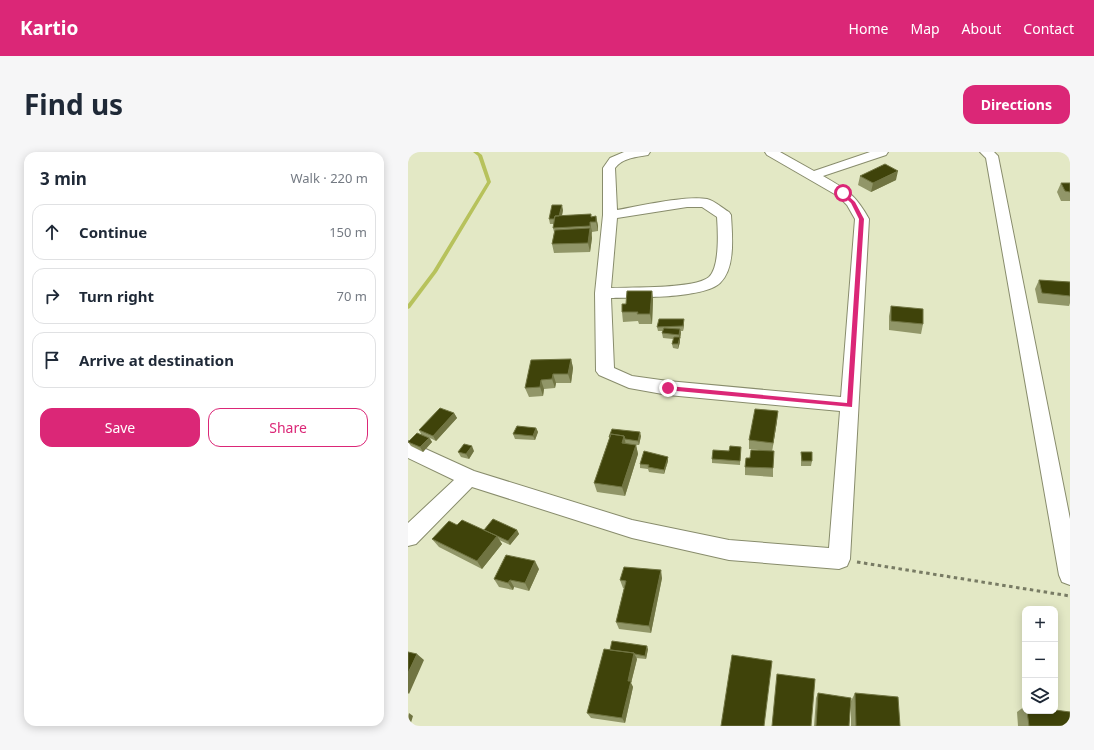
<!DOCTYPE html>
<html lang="en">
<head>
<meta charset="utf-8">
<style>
	body { margin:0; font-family:"Noto Sans",sans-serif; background:#f6f6f7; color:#1f2937 }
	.controls { position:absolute; right:12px; bottom:12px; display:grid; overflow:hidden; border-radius:8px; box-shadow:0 2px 10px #0003 }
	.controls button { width:36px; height:36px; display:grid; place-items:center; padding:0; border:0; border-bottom:1px solid #e0e1e3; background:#fff; color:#1f2937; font:20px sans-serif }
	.stop { position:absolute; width:12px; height:12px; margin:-9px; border:3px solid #db2777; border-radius:50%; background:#fff }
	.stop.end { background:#db2777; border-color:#fff; box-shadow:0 1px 4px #0008 }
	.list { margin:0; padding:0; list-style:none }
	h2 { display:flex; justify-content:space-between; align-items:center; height:52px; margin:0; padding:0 16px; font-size:17px }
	h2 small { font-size:13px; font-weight:400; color:#747a83 }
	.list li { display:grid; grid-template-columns:26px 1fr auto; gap:12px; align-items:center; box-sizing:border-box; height:56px; margin:0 8px 8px; padding:0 8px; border:1px solid #e0e1e3; border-radius:12px }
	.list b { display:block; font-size:15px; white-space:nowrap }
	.list em { font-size:13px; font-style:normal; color:#747a83 }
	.actions { display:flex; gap:8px; padding:12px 16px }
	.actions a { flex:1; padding:9px 0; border:1px solid #db2777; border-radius:12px; text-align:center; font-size:14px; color:#db2777 }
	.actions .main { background:#db2777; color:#fff }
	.icon { flex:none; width:22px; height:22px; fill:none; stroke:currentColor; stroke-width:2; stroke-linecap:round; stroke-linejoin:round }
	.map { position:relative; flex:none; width:662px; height:574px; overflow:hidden; border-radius:12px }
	header { display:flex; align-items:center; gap:24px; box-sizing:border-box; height:56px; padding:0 20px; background:#db2777; color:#fff }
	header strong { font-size:19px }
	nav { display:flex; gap:22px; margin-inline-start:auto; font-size:14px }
	.intro { display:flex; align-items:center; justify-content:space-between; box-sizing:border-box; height:96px; padding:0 24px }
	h1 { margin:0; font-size:28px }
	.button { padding:10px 18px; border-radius:12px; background:#db2777; color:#fff; font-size:14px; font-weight:700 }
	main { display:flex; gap:24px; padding:0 24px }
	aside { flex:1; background:#fff; border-radius:12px; box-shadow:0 2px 10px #0003 }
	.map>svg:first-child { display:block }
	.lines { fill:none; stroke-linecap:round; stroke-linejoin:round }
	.stream { fill:#b7c25c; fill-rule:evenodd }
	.street-casing { stroke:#888c6c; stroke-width:2 }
	.path { stroke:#787b64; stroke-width:3; stroke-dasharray:3.5 3.5; stroke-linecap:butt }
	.street { fill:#fff; fill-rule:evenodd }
	.wall { fill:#919668 }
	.shaded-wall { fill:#707442 }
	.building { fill:#3f430a; stroke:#707442 }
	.route { fill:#db2777 }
</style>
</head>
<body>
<header>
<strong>Kartio</strong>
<nav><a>Home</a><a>Map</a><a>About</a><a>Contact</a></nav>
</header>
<div class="intro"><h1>Find us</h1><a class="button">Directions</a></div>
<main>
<aside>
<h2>3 min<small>Walk · 220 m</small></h2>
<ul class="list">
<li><svg class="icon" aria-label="ahead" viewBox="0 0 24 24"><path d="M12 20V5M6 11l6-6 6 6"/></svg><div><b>Continue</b></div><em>150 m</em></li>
<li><svg class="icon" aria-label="right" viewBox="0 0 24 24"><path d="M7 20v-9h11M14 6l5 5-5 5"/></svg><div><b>Turn right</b></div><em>70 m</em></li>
<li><svg class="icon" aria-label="arrive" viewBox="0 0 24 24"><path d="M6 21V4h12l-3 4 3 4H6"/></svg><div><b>Arrive at destination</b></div></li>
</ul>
<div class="actions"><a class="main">Save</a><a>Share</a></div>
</aside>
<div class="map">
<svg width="662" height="574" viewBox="0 0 662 574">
	<rect width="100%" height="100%" fill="#e3e8c5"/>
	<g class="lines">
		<!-- stream -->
		<path class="stream" d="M 65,0 L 70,0 L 74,3 L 83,30 L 29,120 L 2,156 L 0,157 L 0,152 L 25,119 L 79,30 L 70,4 Z"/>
		<!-- street casing -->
		<g class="street-casing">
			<path id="street" d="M 216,0 L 242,0 L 240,3 C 229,5 214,6 207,16 L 209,58 C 231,54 279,43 299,47 C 307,49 314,56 321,60 L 323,63 C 324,82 328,116 312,131 C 295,147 227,145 203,146 L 206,216 L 224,224 L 260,229 L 433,245 L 447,67 L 439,53 L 430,44 L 359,3 L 357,0 L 372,0 L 406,19 L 462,0 L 480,0 L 478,3 L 415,24 C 439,38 447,42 461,67 L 442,407 L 439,414 L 431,417 L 321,408 L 224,386 L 64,335 L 8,392 L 0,394 L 0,371 L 46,328 L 0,306 L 0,289 L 66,319 L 224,368 L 321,388 L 421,396 L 432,259 L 260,243 L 221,236 L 191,223 L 188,219 L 187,141 L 195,63 L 195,16 L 202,6 ZM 279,55 L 294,55 L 309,65 C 310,78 312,115 301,125 C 287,137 223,135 203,136 L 209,66 Z
				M 572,0 L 586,0 L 590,4 L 662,367 L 662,433 L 654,430 L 651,423 L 578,6 Z"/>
		</g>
		<!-- path -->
		<path class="path" d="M 449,410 L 662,444"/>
		<!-- street -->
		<use href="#street" class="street"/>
	</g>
	<!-- wall -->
	<path class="wall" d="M 452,24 L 488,28 L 463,40 L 450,33 Z
		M 653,31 L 662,31 L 662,49 L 653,49 L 649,40 Z
		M 155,58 L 154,64 L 183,62 L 183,65 L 188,64 L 190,74 L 190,79 L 184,80 L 184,86 L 182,100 L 146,101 L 144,92 L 146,80 L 145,76 L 146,72 L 142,72 L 141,67 Z
		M 631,128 L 662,130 L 662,151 L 661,154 L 630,151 L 627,137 Z
		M 244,139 L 245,148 L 244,172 L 231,172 L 230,169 L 215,170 L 214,160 L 218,152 Z
		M 483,154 L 515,172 L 513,182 L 481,178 L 481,164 Z
		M 276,172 L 275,179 L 273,179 L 272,187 L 272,190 L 270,197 L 265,196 L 264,192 L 265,187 L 255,186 L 254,181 L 255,179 L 250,179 L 249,175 Z
		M 163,207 L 165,216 L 163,231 L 148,231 L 147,236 L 136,237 L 135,244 L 121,245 L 117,236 Z
		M 46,261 L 49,266 L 28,289 L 22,286 L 24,290 L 15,300 L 3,294 L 0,290 L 13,282 L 11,278 Z
		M 369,269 L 364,299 L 365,316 L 365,325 L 337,323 L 337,315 L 342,306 L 351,298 L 341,297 L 341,288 Z
		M 128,276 L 130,280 L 127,288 L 107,287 L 105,282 Z
		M 233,284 L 231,293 L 228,293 L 230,302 L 217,344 L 189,340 L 186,331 L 201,287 L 201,285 Z
		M 333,295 L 332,313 L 304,311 L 304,307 Z
		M 66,299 L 61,307 L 53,305 L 50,300 Z
		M 393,300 L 404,309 L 403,314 L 393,314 Z
		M 260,305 L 260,309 L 256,322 L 241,320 L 240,317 L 232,316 L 232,312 Z
		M 49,373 L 76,378 L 109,378 L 111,382 L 102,393 L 91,388 L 94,392 L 74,417 L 31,395 L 24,387 Z
		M 131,417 L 121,439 L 106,435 L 105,438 L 91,435 L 86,427 Z
		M 254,426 L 243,481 L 211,477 L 208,470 L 216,436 L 215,436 L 212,428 Z
		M 240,497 L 238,507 L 228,506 L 229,507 L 223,531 L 225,535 L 217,571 L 183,566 L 179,561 L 202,498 Z
		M 410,541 L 441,574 L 406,574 L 408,546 Z
		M 447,541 L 492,574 L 443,574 L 443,549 Z
		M 617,554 L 617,559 L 647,559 L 662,574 L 610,574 L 609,560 Z"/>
	<!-- shaded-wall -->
	<path class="shaded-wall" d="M 490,19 L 488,28 L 463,40 L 465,31 Z
		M 154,53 L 155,58 L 152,72 L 150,67 Z
		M 188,64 L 190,74 L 190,79 L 188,70 Z
		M 182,70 L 184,80 L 184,83 L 182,74 Z
		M 182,76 L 184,86 L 182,100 L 180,91 Z
		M 244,139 L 245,148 L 244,172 L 242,162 Z
		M 276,167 L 276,172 L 275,179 L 275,174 Z
		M 272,177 L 273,181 L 272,187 L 272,190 L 270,197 L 270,192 L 271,186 L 271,183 Z
		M 163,207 L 165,216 L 163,231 L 160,222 Z
		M 145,222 L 148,231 L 147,236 L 144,227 Z
		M 133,228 L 136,237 L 135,244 L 132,235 Z
		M 370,259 L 369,269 L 364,300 L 365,291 Z
		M 46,261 L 49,266 L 28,289 L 25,284 Z
		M 128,276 L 130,280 L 127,288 L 125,284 Z
		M 232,280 L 233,284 L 231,293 L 230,289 Z
		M 216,284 L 218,293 L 214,291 Z
		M 21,286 L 24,290 L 15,300 L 12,295 Z
		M 228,293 L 230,302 L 217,344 L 214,335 Z
		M 64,294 L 66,299 L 61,307 L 58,302 Z
		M 260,305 L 260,309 L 256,322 L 256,318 Z
		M 109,378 L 111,382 L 102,393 L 100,389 Z
		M 89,384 L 94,392 L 74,417 L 69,409 Z
		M 127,409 L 131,417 L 121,439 L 117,431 Z
		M 253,418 L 254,426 L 243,481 L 241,474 Z
		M 102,428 L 106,435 L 105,438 L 100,431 Z
		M 239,494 L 240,497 L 238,507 L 237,504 Z
		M 226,501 L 229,507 L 223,531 L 225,535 L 217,571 L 214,566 L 220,529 Z
		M 9,502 L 16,508 L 1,542 L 0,541 L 0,521 Z
		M 1,561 L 5,564 L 2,574 L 0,574 L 0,566 Z"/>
	<!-- building -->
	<path class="building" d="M 477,12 L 490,19 L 465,31 L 452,24 Z
		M 653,31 L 662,31 L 662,40 L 657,39 Z
		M 144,53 L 154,53 L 151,64 L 147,64 L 146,67 L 141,67 Z
		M 183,62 L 183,65 L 188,64 L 188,70 L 182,70 L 182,74 L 145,76 L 147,64 Z
		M 182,76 L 180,91 L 144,92 L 147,78 Z
		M 631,128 L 662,130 L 662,144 L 634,141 Z
		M 219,139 L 244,139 L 242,162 L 229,162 L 230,160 L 214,160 L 214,152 L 218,152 Z
		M 483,154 L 515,157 L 515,172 L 483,169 Z
		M 251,167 L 276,167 L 275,174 L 249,175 Z
		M 256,176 L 272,177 L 271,183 L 254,181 Z
		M 266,185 L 272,185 L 270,192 L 264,192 Z
		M 163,207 L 160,222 L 145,222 L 144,227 L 133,228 L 132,235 L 117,236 L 123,208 Z
		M 32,256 L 46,261 L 25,284 L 11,278 Z
		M 347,257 L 370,259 L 365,291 L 341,288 Z
		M 109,274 L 128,276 L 125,284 L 105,282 Z
		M 204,277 L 232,280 L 230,289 L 217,287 L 216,284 L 203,282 L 202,285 L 201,285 Z
		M 9,281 L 21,286 L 12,295 L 0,290 Z
		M 203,282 L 216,284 L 214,291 L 228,293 L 214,335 L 186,331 Z
		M 56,292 L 64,294 L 58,302 L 50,300 Z
		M 322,294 L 333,295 L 332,309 L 304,307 L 305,298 L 321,299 Z
		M 343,298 L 366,299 L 365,316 L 337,315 L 338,306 L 342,306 Z
		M 236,299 L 260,305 L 256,318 L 240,315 L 241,313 L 232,312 Z
		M 393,300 L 404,300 L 404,309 L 394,309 Z
		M 85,367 L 109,378 L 100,389 L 76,378 Z
		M 54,368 L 89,384 L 69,409 L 24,387 L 41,369 L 49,373 Z
		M 98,403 L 127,409 L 117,431 L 102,428 L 100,431 L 86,427 Z
		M 216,415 L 253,418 L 241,474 L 208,470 L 218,429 L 212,428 Z
		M 204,489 L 239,494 L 237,504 L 227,502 L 226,501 L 202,498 Z
		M 196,497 L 226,501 L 220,529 L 223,529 L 214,566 L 179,561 Z
		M 0,500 L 9,502 L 0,521 Z
		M 324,503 L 364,509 L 356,574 L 313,574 Z
		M 369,522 L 407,527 L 403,574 L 364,574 Z
		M 410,541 L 443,546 L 441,574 L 408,574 Z
		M 447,541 L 490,545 L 492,574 L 448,574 Z
		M 647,558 L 662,560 L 662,574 L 621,574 L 619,559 L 647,559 Z"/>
	<!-- route -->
	<path class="route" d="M 435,39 L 447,50 L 456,67 L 444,255 L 258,238 L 258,235 L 260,234 L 439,251 L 451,67 L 443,51 L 432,41 Z"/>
</svg>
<div class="controls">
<button>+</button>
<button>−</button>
<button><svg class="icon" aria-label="layers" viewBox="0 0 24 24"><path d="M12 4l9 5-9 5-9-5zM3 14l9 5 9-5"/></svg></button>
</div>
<div class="stop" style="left:435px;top:41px"></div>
<div class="stop end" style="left:260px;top:236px"></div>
</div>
</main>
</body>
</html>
